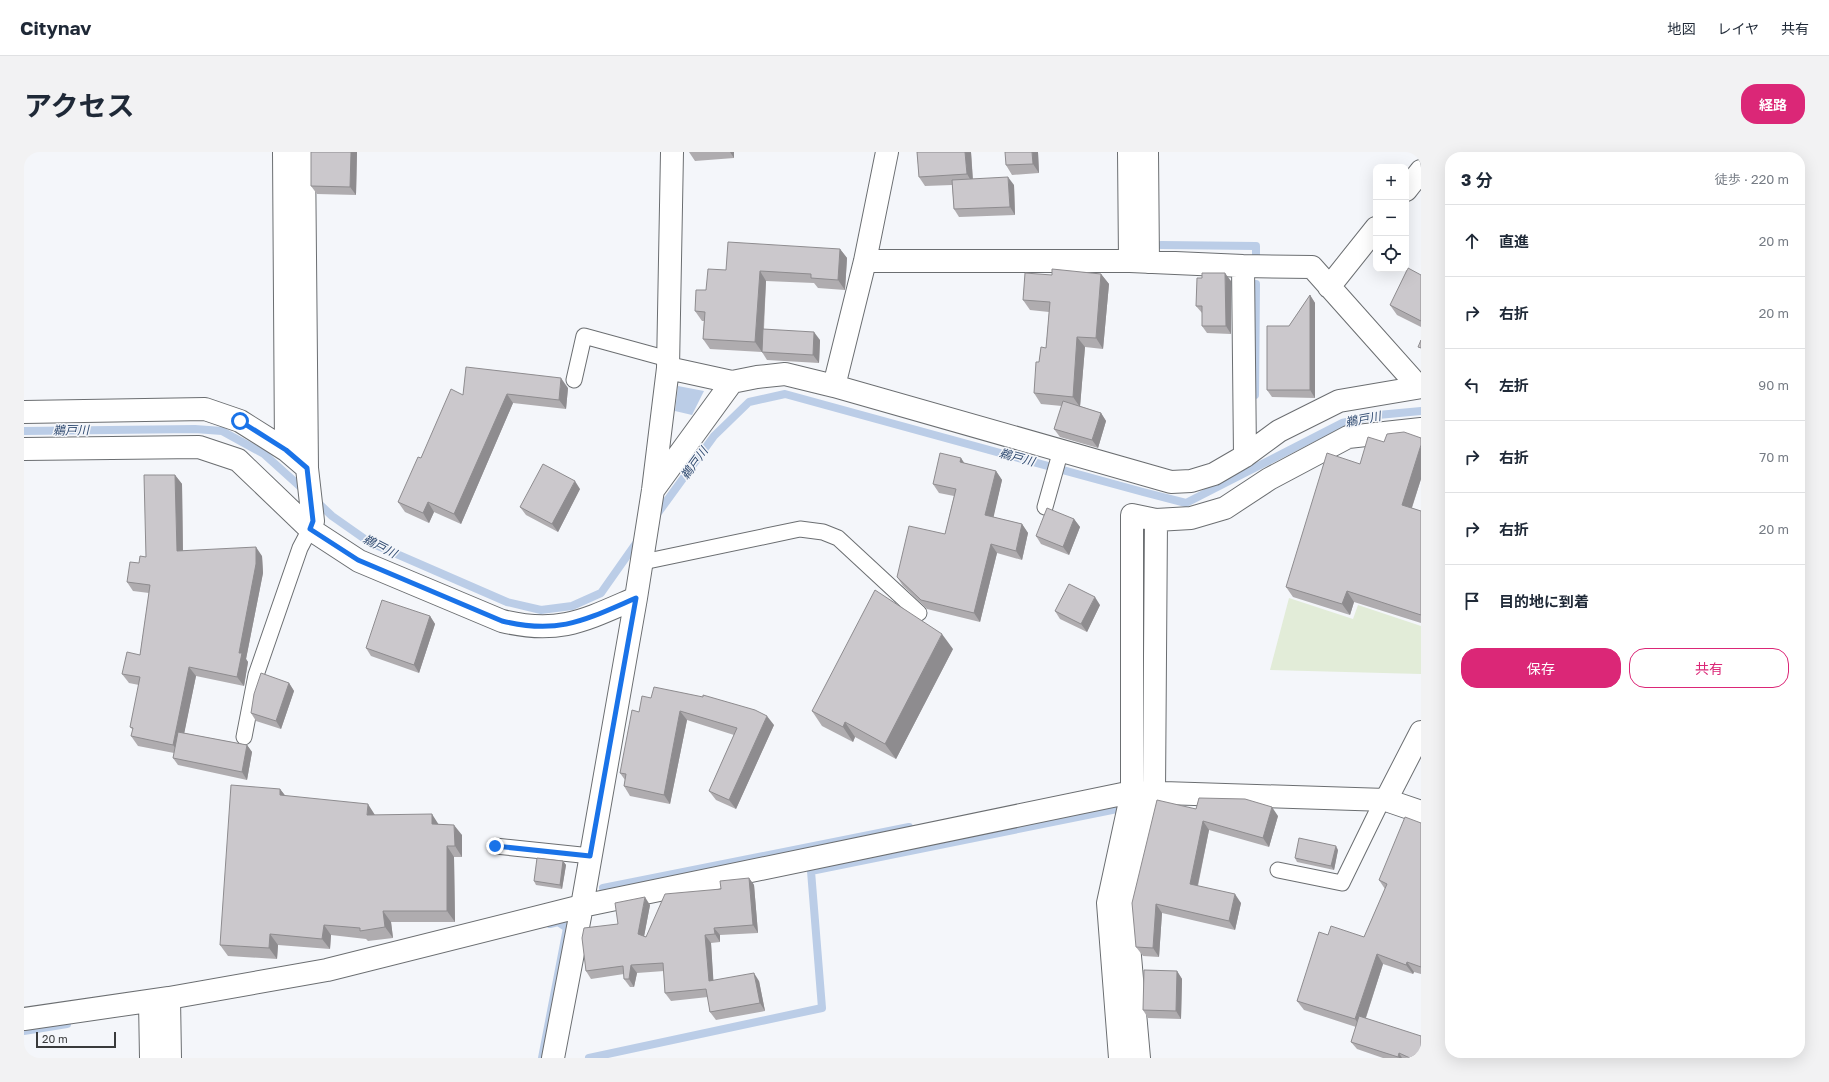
<!DOCTYPE html>
<html lang="ja">
<head>
<meta charset="utf-8">
<style>
	body { margin:0; font-family:"Golos Text","Noto Sans JP",sans-serif; background:#f2f2f3; color:#1f2937 }
	.controls { position:absolute; right:12px; top:12px; display:grid; overflow:hidden; border-radius:8px; box-shadow:0 4px 16px #0002 }
	.controls button { width:36px; height:36px; display:grid; place-items:center; padding:0; border:0; border-bottom:1px solid #e0e1e3; background:#fff; color:#1f2937; font:20px sans-serif }
	.scale { position:absolute; left:12px; bottom:10px; width:80px; box-sizing:border-box; padding-left:4px; border:2px solid #393a3b; border-top:0; font-size:11px; line-height:14px; white-space:nowrap; color:#393a3b; -webkit-text-stroke:3px #f4f6fa; paint-order:stroke }
	.stop { position:absolute; width:12px; height:12px; margin:-9px; border:3px solid #1a73e8; border-radius:50%; background:#fff }
	.stop.end { background:#1a73e8; border-color:#fff; box-shadow:0 1px 4px #0008 }
	.list { margin:0; padding:0; list-style:none }
	h2 { display:flex; justify-content:space-between; align-items:center; height:52px; margin:0; padding:0 16px; font-size:17px }
	h2 small { font-size:13px; font-weight:400; color:#747a83 }
	.list li { display:grid; grid-template-columns:26px 1fr auto; gap:12px; align-items:center; box-sizing:border-box; height:72px; padding:0 16px; border-top:1px solid #e0e1e3 }
	.list b { display:block; font-size:15px; white-space:nowrap }
	.list em { font-size:13px; font-style:normal; color:#747a83 }
	.actions { display:flex; gap:8px; padding:12px 16px }
	.actions a { flex:1; padding:9px 0; border:1px solid #db2777; border-radius:16px; text-align:center; font-size:14px; color:#db2777 }
	.actions .main { background:#db2777; color:#fff }
	.icon { flex:none; width:22px; height:22px; fill:none; stroke:currentColor; stroke-width:2; stroke-linecap:round; stroke-linejoin:round }
	.map { position:relative; flex:none; width:1397px; height:906px; overflow:hidden; border-radius:16px }
	header { display:flex; align-items:center; gap:24px; box-sizing:border-box; height:56px; padding:0 20px; background:#fff; border-bottom:1px solid #e0e1e3 }
	header strong { font-size:19px }
	nav { display:flex; gap:22px; margin-inline-start:auto; font-size:14px }
	.intro { display:flex; align-items:center; justify-content:space-between; box-sizing:border-box; height:96px; padding:0 24px }
	h1 { margin:0; font-size:28px }
	.button { padding:10px 18px; border-radius:16px; background:#db2777; color:#fff; font-size:14px; font-weight:700 }
	main { display:flex; gap:24px; padding:0 24px }
	aside { flex:1; background:#fff; border-radius:16px; box-shadow:0 4px 16px #0002 }
	.map>svg:first-child { display:block }
	.green { fill:#e2ecd8 }
	.water { fill:#bbcde7 }
	.lines { fill:none; stroke-linecap:round; stroke-linejoin:round }
	.stream { stroke:#bbcde7; stroke-width:8 }
	.lane-casing { stroke:#6b6e71; stroke-width:17 }
	.street-casing { stroke:#6b6e71; stroke-width:24 }
	.lane { stroke:#fff; stroke-width:15 }
	.street { stroke:#fff; stroke-width:22 }
	.wall { fill:#afacaf }
	.shaded-wall { fill:#8e8c8f }
	.building { fill:#cbc8cc; stroke:#8e8c8f }
	.route { stroke:#1a73e8; stroke-width:5 }
	.labels { text-anchor:middle; dominant-baseline:central; stroke-width:3; stroke-linejoin:round; paint-order:stroke }
	.water-label { font-size:12px; font-style:italic; fill:#304b71; stroke:#f4f6fa }
</style>
</head>
<body>
<header>
<strong>Citynav</strong>
<nav><a>地図</a><a>レイヤ</a><a>共有</a></nav>
</header>
<div class="intro"><h1>アクセス</h1><a class="button">経路</a></div>
<main>
<div class="map">
<svg width="1397" height="906" viewBox="0 0 1397 906">
	<rect width="100%" height="100%" fill="#f4f6fa"/>
	<!-- green -->
	<path class="green" d="M 1265,446 L 1329,467 L 1334,453 L 1397,474 L 1397,522 L 1246,518 Z"/>
	<!-- water -->
	<path class="water" d="M 654,234 L 680,239 L 668,263 L 651,259 Z"/>
	<g class="lines">
		<!-- stream -->
		<path class="stream" d="M 1137,93 L 1232,94 L 1232,103
			M 1231,243 L 1232,132
			M 0,279 L 171,277 L 198,279 L 240,302 L 281,339
			M 291,348 L 308,364 L 345,390 L 483,450 L 517,458 L 548,454 L 577,441 L 615,387
			M 631,365 L 690,284 L 725,250 L 761,242 L 1119,340 L 1162,351 L 1318,271 L 1354,263 L 1397,259
			M 1119,443 L 1120,547
			M 579,736 L 885,675
			M 0,879 L 43,872
			M 518,906 L 543,776 L 534,770 L 526,772
			M 565,906 L 798,856 L 787,719 L 1093,657"/>
		<!-- lane casing -->
		<g class="lane-casing">
			<path id="lane" d="M 550,228 L 560,184 L 644,207
				M 1021,355 L 1037,298
				M 619,410 L 776,377 L 799,380 L 814,386 L 895,461
				M 220,585 L 232,523 L 276,396 L 286,377
				M 471,694 L 567,704
				M 1254,718 L 1318,731 L 1359,647"/>
		</g>
		<!-- street casing -->
		<g class="street-casing">
			<path id="street" d="M 260,0 L 262,298
				M 280,0 L 283,316 L 289,369 L 286,377
				M 1105,0 L 1106,109
				M 1123,0 L 1124,110
				M 1382,38 L 1397,19
				M 841,109 L 1106,109 L 1219,114 L 1288,115 L 1395,235
				M 1219,114 L 1221,304
				M 1305,135 L 1352,76
				M 644,216 L 708,230 L 733,225 L 761,222 L 810,234 L 1147,330 L 1167,329 L 1190,322 L 1221,304 L 1255,279 L 1315,249 L 1397,235
				M 810,234 L 841,109 L 863,0
				M 0,260 L 181,257 L 216,269 L 262,298 L 283,316
				M 0,297 L 175,295 L 214,308 L 286,377 L 335,409 L 478,469 C 535,483 561,468 612,446
				M 630,337 L 708,230
				M 1362,648 L 1397,580
				M 145,846 L 146,906
				M 126,849 L 127,906
				M 0,867 L 145,846 L 303,818 L 558,754 L 1108,640 L 1362,648 L 1397,660
				M 529,906 L 558,754 L 612,446 L 629,338 L 644,216 L 648,0
				M 1096,906 L 1084,751 L 1108,640 L 1108,363 L 1132,368 L 1167,366 L 1201,356 L 1245,327 L 1324,285 L 1397,277
				M 1115,906 L 1102,759 L 1130,640 L 1132,368"/>
		</g>
		<!-- lane -->
		<use href="#lane" class="lane"/>
		<!-- street -->
		<use href="#street" class="street"/>
	</g>
	<!-- wall -->
	<path class="wall" d="M 333,0 L 332,43 L 293,42 L 287,34 Z
		M 665,0 L 710,0 L 710,6 L 671,9 Z
		M 893,0 L 947,0 L 949,27 L 990,33 L 991,63 L 935,65 L 930,57 L 928,33 L 901,34 L 895,25 Z
		M 1014,0 L 1015,21 L 988,23 L 982,13 Z
		M 816,97 L 823,106 L 821,138 L 794,136 L 790,131 L 742,129 L 740,177 L 796,188 L 795,211 L 743,208 L 738,200 L 686,197 L 679,187 L 680,169 L 678,169 L 671,159 L 682,138 L 702,118 Z
		M 1077,122 L 1085,132 L 1079,197 L 1061,195 L 1056,254 L 1077,261 L 1082,269 L 1074,296 L 1036,285 L 1030,277 L 1038,254 L 1017,252 L 1010,241 L 1015,210 L 1022,196 L 1025,160 L 1006,158 L 999,148 L 1028,123 Z
		M 1397,123 L 1397,175 L 1373,163 L 1366,153 Z
		M 1207,129 L 1207,182 L 1183,181 L 1178,174 L 1178,161 L 1172,154 Z
		M 1286,143 L 1291,151 L 1291,246 L 1248,245 L 1243,238 L 1265,174 Z
		M 544,236 L 542,257 L 489,251 L 437,372 L 410,360 L 405,371 L 381,360 L 374,350 L 397,306 L 439,243 Z
		M 1397,286 L 1397,327 L 1388,356 L 1397,359 L 1397,471 L 1330,450 L 1326,463 L 1269,445 L 1262,435 L 1336,312 L 1360,290 Z
		M 940,311 L 972,319 L 978,328 L 969,365 L 998,372 L 1004,381 L 998,408 L 973,401 L 956,470 L 903,457 L 879,434 L 873,425 L 921,382 L 930,344 L 915,341 L 909,332 Z
		M 151,323 L 158,332 L 159,399 L 238,404 L 239,421 L 222,507 L 224,510 L 220,534 L 172,524 L 160,581 L 223,593 L 228,600 L 223,628 L 154,613 L 149,606 L 150,601 L 114,594 L 107,584 L 109,578 L 106,575 L 115,533 L 105,531 L 98,522 L 116,503 L 125,441 L 109,439 L 103,430 L 122,405 Z
		M 556,337 L 534,380 L 502,363 L 496,355 Z
		M 1050,367 L 1056,375 L 1045,403 L 1017,392 L 1012,384 Z
		M 1076,453 L 1063,480 L 1036,467 L 1031,459 Z
		M 406,464 L 411,472 L 395,521 L 347,504 L 342,496 Z
		M 929,497 L 872,607 L 831,585 L 829,590 L 798,574 L 788,559 Z
		M 265,531 L 270,539 L 257,577 L 232,569 L 227,561 Z
		M 627,546 L 750,573 L 712,657 L 692,648 L 685,639 L 710,583 L 663,568 L 646,652 L 606,644 L 600,634 L 601,628 L 596,621 L 615,560 Z
		M 256,637 L 261,644 L 351,663 L 415,672 L 438,683 L 438,705 L 430,705 L 431,770 L 367,770 L 369,786 L 344,789 L 342,787 L 307,783 L 306,797 L 254,793 L 253,807 L 204,804 L 196,793 Z
		M 1172,657 L 1254,664 L 1245,695 L 1185,678 L 1174,734 L 1217,751 L 1211,778 L 1138,761 L 1135,805 L 1119,804 L 1112,795 Z
		M 1397,671 L 1397,822 L 1390,820 L 1389,822 L 1359,812 L 1342,866 L 1397,906 L 1359,906 L 1333,897 L 1327,890 L 1332,875 L 1280,858 L 1273,849 L 1304,783 L 1340,785 L 1361,737 L 1355,728 Z
		M 1314,698 L 1310,718 L 1273,710 L 1271,706 Z
		M 539,709 L 542,713 L 538,737 L 512,733 L 510,729 Z
		M 725,726 L 730,733 L 734,781 L 696,783 L 696,790 L 687,791 L 689,828 L 735,829 L 741,859 L 692,868 L 686,860 L 684,845 L 647,849 L 641,841 L 640,819 L 613,821 L 610,835 L 606,835 L 600,827 L 600,822 L 567,827 L 562,819 L 594,772 L 626,753 L 620,784 L 622,785 L 697,737 Z
		M 1153,819 L 1158,827 L 1157,867 L 1124,866 L 1119,858 Z"/>
	<!-- shaded-wall -->
	<path class="shaded-wall" d="M 327,0 L 333,0 L 332,43 L 326,35 Z
		M 706,0 L 710,0 L 710,6 Z
		M 941,0 L 947,0 L 949,32 L 943,22 Z
		M 1008,0 L 1014,0 L 1015,21 L 1009,12 Z
		M 984,25 L 990,33 L 991,63 L 986,55 Z
		M 816,97 L 823,106 L 821,138 L 814,128 Z
		M 736,119 L 742,129 L 738,200 L 731,190 Z
		M 1201,121 L 1207,129 L 1207,182 L 1202,174 Z
		M 1077,122 L 1085,132 L 1079,197 L 1072,186 Z
		M 1286,143 L 1291,151 L 1291,246 L 1286,238 Z
		M 790,180 L 796,188 L 795,211 L 789,203 Z
		M 1053,185 L 1061,195 L 1056,255 L 1049,245 Z
		M 537,226 L 544,236 L 542,257 L 535,248 Z
		M 483,242 L 489,251 L 437,372 L 430,362 Z
		M 1077,261 L 1082,269 L 1074,296 L 1068,288 Z
		M 1397,293 L 1397,327 L 1385,364 L 1378,353 Z
		M 937,306 L 943,315 L 936,310 Z
		M 972,319 L 978,328 L 968,372 L 961,363 Z
		M 151,323 L 158,332 L 159,408 L 153,399 Z
		M 551,329 L 556,337 L 534,380 L 528,372 Z
		M 404,350 L 410,360 L 405,371 L 399,361 Z
		M 1050,367 L 1056,375 L 1045,403 L 1039,395 Z
		M 998,372 L 1004,381 L 998,408 L 992,399 Z
		M 967,392 L 973,401 L 956,470 L 950,461 Z
		M 232,395 L 238,404 L 239,421 L 222,507 L 224,510 L 220,534 L 213,525 L 215,501 Z
		M 1323,439 L 1330,450 L 1326,463 L 1318,452 Z
		M 1071,445 L 1076,453 L 1063,480 L 1057,472 Z
		M 406,464 L 411,472 L 395,521 L 390,513 Z
		M 918,482 L 929,497 L 872,607 L 861,592 Z
		M 165,515 L 172,524 L 156,602 L 149,593 Z
		M 265,531 L 270,539 L 257,577 L 252,569 Z
		M 656,559 L 663,568 L 646,652 L 640,643 Z
		M 743,564 L 750,573 L 712,657 L 705,648 Z
		M 821,570 L 831,585 L 829,590 L 819,575 Z
		M 223,593 L 228,600 L 223,628 L 218,620 Z
		M 256,637 L 264,647 L 256,643 Z
		M 344,652 L 351,663 L 343,663 Z
		M 1248,655 L 1254,664 L 1245,695 L 1239,686 Z
		M 408,662 L 415,673 L 408,672 Z
		M 1179,669 L 1185,678 L 1172,741 L 1166,732 Z
		M 430,673 L 438,683 L 438,705 L 431,694 Z
		M 423,694 L 430,705 L 431,770 L 423,759 Z
		M 1312,694 L 1314,698 L 1310,718 L 1307,714 Z
		M 539,709 L 542,713 L 538,737 L 536,733 Z
		M 725,726 L 730,733 L 734,781 L 729,773 Z
		M 1211,742 L 1217,751 L 1211,778 L 1205,769 Z
		M 621,745 L 626,753 L 619,790 L 614,782 Z
		M 1132,752 L 1138,761 L 1135,805 L 1129,796 Z
		M 359,759 L 367,770 L 369,786 L 361,775 Z
		M 300,773 L 307,783 L 306,797 L 298,787 Z
		M 690,776 L 696,783 L 696,790 L 691,782 Z
		M 246,782 L 254,793 L 253,807 L 245,796 Z
		M 681,783 L 687,791 L 690,837 L 685,829 Z
		M 1353,802 L 1359,812 L 1338,877 L 1331,867 Z
		M 1383,810 L 1390,820 L 1389,822 L 1382,813 Z
		M 607,813 L 613,821 L 610,835 L 605,827 Z
		M 1153,819 L 1158,827 L 1157,867 L 1152,859 Z
		M 730,821 L 735,829 L 741,859 L 736,851 Z
		M 1375,901 L 1378,906 L 1375,906 L 1374,905 Z"/>
	<!-- building -->
	<path class="building" d="M 287,0 L 327,0 L 326,35 L 287,34 Z
		M 893,0 L 941,0 L 943,22 L 895,25 Z
		M 981,0 L 1008,0 L 1009,12 L 982,13 Z
		M 984,25 L 986,55 L 930,57 L 928,28 Z
		M 704,90 L 816,97 L 814,128 L 787,126 L 787,122 L 736,119 L 731,190 L 679,187 L 681,160 L 671,159 L 672,138 L 682,138 L 684,117 L 702,118 Z
		M 1384,116 L 1397,123 L 1397,169 L 1366,153 Z
		M 1028,117 L 1077,122 L 1072,186 L 1053,185 L 1049,245 L 1010,241 L 1012,210 L 1015,210 L 1017,195 L 1022,196 L 1026,150 L 999,148 L 1001,121 L 1028,123 Z
		M 1178,121 L 1201,121 L 1202,174 L 1178,174 L 1178,154 L 1172,154 L 1173,126 L 1178,126 Z
		M 1286,143 L 1286,238 L 1243,238 L 1243,174 L 1265,174 Z
		M 739,177 L 790,180 L 789,203 L 738,200 Z
		M 1397,188 L 1397,196 L 1394,195 Z
		M 442,215 L 537,226 L 535,248 L 483,242 L 430,362 L 404,350 L 399,361 L 374,350 L 394,305 L 397,306 L 427,237 L 439,243 Z
		M 1039,249 L 1077,261 L 1068,288 L 1030,277 Z
		M 1380,280 L 1397,286 L 1397,293 L 1378,353 L 1397,359 L 1397,463 L 1323,439 L 1318,452 L 1262,435 L 1303,301 L 1336,312 L 1344,285 L 1360,290 L 1363,282 Z
		M 916,301 L 937,306 L 936,310 L 972,319 L 961,363 L 998,372 L 992,399 L 967,392 L 950,461 L 897,448 L 873,425 L 885,374 L 921,382 L 932,337 L 909,332 Z
		M 519,312 L 551,329 L 528,372 L 496,355 Z
		M 120,323 L 151,323 L 153,399 L 232,395 L 232,412 L 215,501 L 218,501 L 213,525 L 165,515 L 149,593 L 107,584 L 109,576 L 106,575 L 116,525 L 98,522 L 103,500 L 116,503 L 126,433 L 103,430 L 106,410 L 115,411 L 116,404 L 122,405 Z
		M 1023,356 L 1050,367 L 1039,395 L 1012,384 Z
		M 1045,432 L 1071,445 L 1057,472 L 1031,459 Z
		M 851,438 L 918,482 L 861,592 L 821,570 L 819,575 L 788,559 Z
		M 358,448 L 406,464 L 390,513 L 342,496 Z
		M 237,521 L 265,531 L 252,569 L 227,561 L 230,542 Z
		M 630,535 L 679,545 L 679,543 L 731,558 L 743,564 L 705,648 L 685,639 L 713,576 L 656,559 L 640,643 L 600,634 L 602,622 L 596,621 L 608,558 L 615,560 L 618,544 L 627,546 Z
		M 154,580 L 223,593 L 218,620 L 149,606 Z
		M 207,633 L 256,637 L 256,643 L 344,652 L 343,663 L 408,662 L 408,672 L 430,673 L 431,694 L 423,694 L 423,759 L 359,759 L 361,775 L 336,779 L 336,776 L 300,773 L 298,787 L 246,782 L 245,796 L 196,793 Z
		M 1175,646 L 1221,647 L 1248,655 L 1239,686 L 1179,669 L 1166,732 L 1211,742 L 1205,769 L 1132,752 L 1129,796 L 1112,795 L 1108,751 L 1133,648 L 1172,657 Z
		M 1381,665 L 1397,671 L 1397,815 L 1383,810 L 1382,813 L 1353,802 L 1331,867 L 1273,849 L 1295,780 L 1304,783 L 1307,774 L 1340,785 L 1363,732 L 1355,728 Z
		M 1275,686 L 1312,694 L 1307,714 L 1271,706 Z
		M 513,706 L 539,709 L 536,733 L 510,729 Z
		M 725,726 L 729,773 L 690,776 L 691,782 L 681,783 L 685,829 L 730,821 L 736,851 L 686,860 L 682,837 L 641,841 L 639,811 L 607,813 L 605,827 L 600,827 L 599,814 L 562,819 L 558,786 L 560,776 L 594,772 L 591,751 L 621,745 L 614,782 L 622,785 L 641,742 L 697,737 L 696,729 Z
		M 1120,818 L 1153,819 L 1152,859 L 1119,858 Z
		M 1335,864 L 1397,884 L 1397,906 L 1386,906 L 1375,901 L 1374,905 L 1327,890 Z"/>
	<g class="lines">
		<!-- route -->
		<path class="route" d="M 216,269 L 262,298 L 283,316 L 289,369 L 286,377 L 334,408 L 478,469 C 535,483 561,468 612,446 L 566,704 L 471,694"/>
	</g>
	<g class="labels">
		<!-- water labels -->
		<g class="water-label">
			<text transform="translate(1339 267) rotate(-11)">鵜戸川</text>
			<text transform="translate(47 278) rotate(-1)">鵜戸川</text>
			<text transform="translate(993 305) rotate(15)">鵜戸川</text>
			<text transform="translate(670 311) rotate(-54)">鵜戸川</text>
			<text transform="translate(356 394) rotate(27)">鵜戸川</text>
		</g>
	</g>
</svg>
<div class="controls">
<button>+</button>
<button>−</button>
<button><svg class="icon" aria-label="locate" viewBox="0 0 24 24"><circle cx="12" cy="12" r="6"/><path d="M12 2v4M12 18v4M2 12h4M18 12h4"/></svg></button>
</div>
<div class="scale">20 m</div>
<div class="stop" style="left:216px;top:269px"></div>
<div class="stop end" style="left:471px;top:694px"></div>
</div>
<aside>
<h2>3 分<small>徒歩 · 220 m</small></h2>
<ul class="list">
<li><svg class="icon" aria-label="ahead" viewBox="0 0 24 24"><path d="M12 20V5M6 11l6-6 6 6"/></svg><div><b>直進</b></div><em>20 m</em></li>
<li><svg class="icon" aria-label="right" viewBox="0 0 24 24"><path d="M7 20v-9h11M14 6l5 5-5 5"/></svg><div><b>右折</b></div><em>20 m</em></li>
<li><svg class="icon" aria-label="left" viewBox="0 0 24 24"><path d="M17 20v-9H6M10 6l-5 5 5 5"/></svg><div><b>左折</b></div><em>90 m</em></li>
<li><svg class="icon" aria-label="right" viewBox="0 0 24 24"><path d="M7 20v-9h11M14 6l5 5-5 5"/></svg><div><b>右折</b></div><em>70 m</em></li>
<li><svg class="icon" aria-label="right" viewBox="0 0 24 24"><path d="M7 20v-9h11M14 6l5 5-5 5"/></svg><div><b>右折</b></div><em>20 m</em></li>
<li><svg class="icon" aria-label="arrive" viewBox="0 0 24 24"><path d="M6 21V4h12l-3 4 3 4H6"/></svg><div><b>目的地に到着</b></div></li>
</ul>
<div class="actions"><a class="main">保存</a><a>共有</a></div>
</aside>
</main>
</body>
</html>
